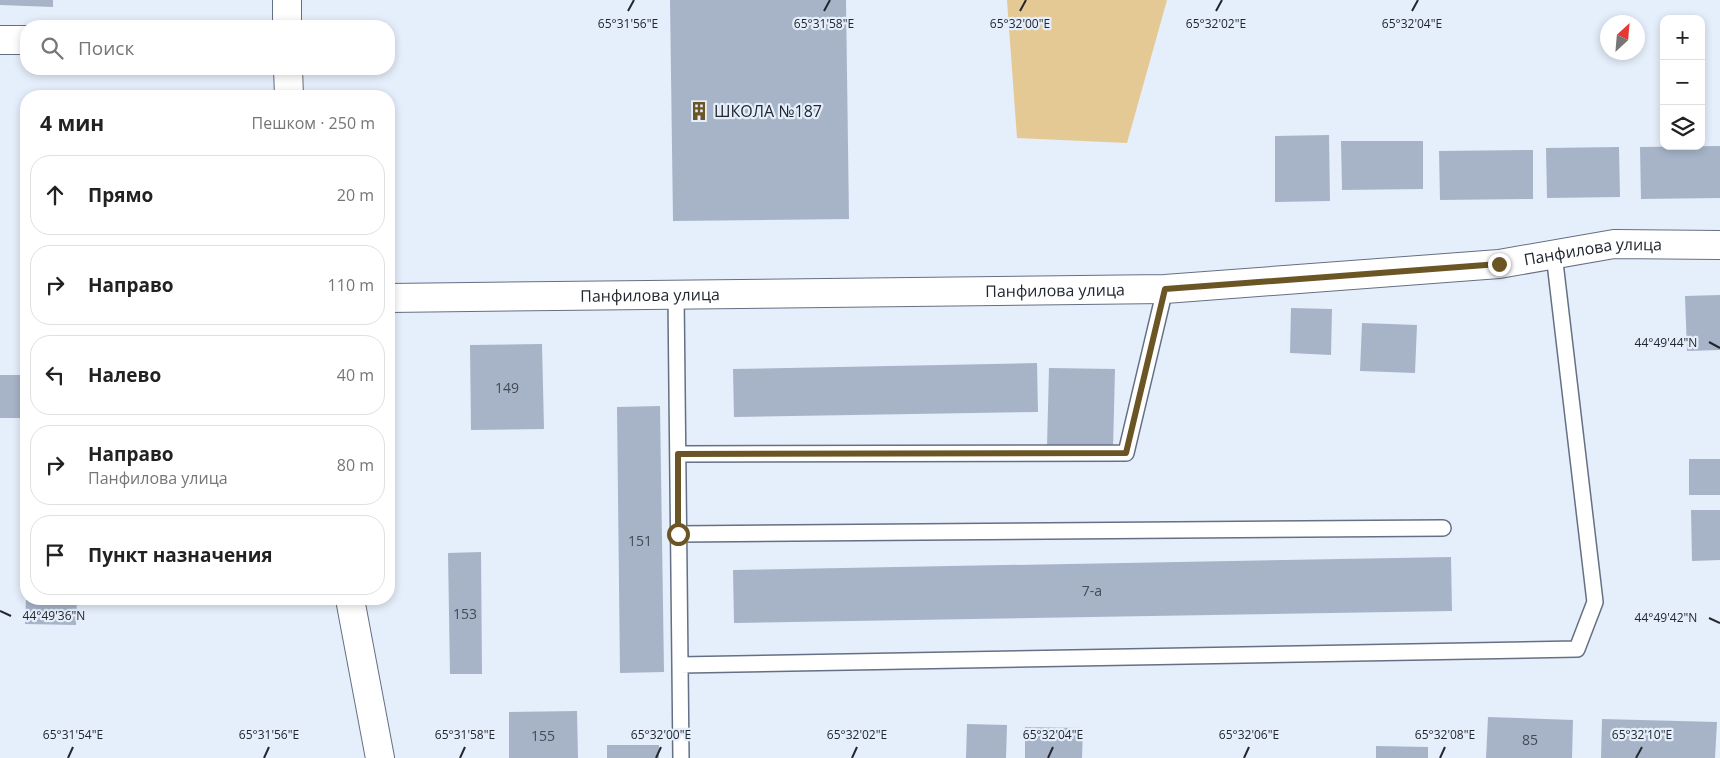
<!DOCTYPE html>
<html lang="ru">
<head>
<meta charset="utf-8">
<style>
	body { margin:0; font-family:"Open Sans",sans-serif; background:#f6f6f6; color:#222 }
	.controls { position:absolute; right:15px; top:15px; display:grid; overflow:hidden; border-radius:10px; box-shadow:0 2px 8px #0003 }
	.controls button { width:45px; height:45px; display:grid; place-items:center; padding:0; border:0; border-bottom:1px solid #e0e0e0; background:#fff; color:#222; font:25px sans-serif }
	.compass { position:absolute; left:1600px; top:15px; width:45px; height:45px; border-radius:50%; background:#fff; box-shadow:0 2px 8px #0003; rotate:26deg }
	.stop { position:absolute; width:15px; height:15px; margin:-11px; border:4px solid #6c5525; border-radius:50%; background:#fff }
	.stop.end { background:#6c5525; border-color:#fff; box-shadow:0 1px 5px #0008 }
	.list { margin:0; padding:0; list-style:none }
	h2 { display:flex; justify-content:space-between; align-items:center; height:65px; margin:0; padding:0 20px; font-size:21px }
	h2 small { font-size:16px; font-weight:400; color:#767676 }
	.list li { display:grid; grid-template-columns:32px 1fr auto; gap:15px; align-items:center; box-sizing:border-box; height:80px; margin:0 10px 10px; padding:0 10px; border:1px solid #e0e0e0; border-radius:20px }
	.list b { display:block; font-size:19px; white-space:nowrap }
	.list p { margin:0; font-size:16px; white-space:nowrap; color:#767676 }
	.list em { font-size:16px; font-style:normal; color:#767676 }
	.icon { flex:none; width:28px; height:28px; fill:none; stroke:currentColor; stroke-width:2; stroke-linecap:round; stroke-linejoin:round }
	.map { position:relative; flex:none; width:1720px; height:758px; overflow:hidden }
	.search { position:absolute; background:#fff; box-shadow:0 2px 8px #0003; left:20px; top:20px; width:375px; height:55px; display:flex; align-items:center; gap:12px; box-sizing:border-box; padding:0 18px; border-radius:20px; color:#767676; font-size:19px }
	.panel { position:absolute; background:#fff; box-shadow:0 2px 8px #0003; left:20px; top:90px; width:375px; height:515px; border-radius:20px }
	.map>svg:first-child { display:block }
	.green { fill:#e4c995 }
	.building { fill:#a7b4c8 }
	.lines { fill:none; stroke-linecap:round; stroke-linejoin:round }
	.service-casing { stroke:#647083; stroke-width:18 }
	.minor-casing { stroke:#647083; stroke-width:30 }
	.tertiary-casing { stroke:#647083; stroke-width:30 }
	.service { stroke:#fff; stroke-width:15 }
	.minor { stroke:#fff; stroke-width:28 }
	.tertiary { stroke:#fff; stroke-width:28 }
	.route { stroke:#6c5525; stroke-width:6 }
	.ticks { fill:none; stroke:#22272f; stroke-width:2 }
	.labels { text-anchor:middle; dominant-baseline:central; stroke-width:4.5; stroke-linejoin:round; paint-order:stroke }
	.number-label { font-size:14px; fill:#434a55 }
	.poi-label { font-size:16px; fill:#22272f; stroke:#e5eefb; text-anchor:start }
	.street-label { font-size:16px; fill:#22272f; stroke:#e5eefb }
	.ticks-label { font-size:12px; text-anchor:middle; fill:#22272f; stroke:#e5eefb; stroke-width:4.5; stroke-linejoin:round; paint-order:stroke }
</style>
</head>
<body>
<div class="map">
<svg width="1720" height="758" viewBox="0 0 1720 758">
	<rect width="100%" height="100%" fill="#e5eefb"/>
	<!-- green -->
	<path class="green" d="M 1007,0 L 1167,0 L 1127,143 L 1017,138 Z"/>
	<!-- building -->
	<path class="building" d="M 0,0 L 53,0 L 53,7 L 0,5 Z
		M 670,0 L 846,0 L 849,219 L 673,221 Z
		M 1329,135 L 1330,201 L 1275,202 L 1275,136 Z
		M 1341,141 L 1423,141 L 1423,189 L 1342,190 Z
		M 1720,146 L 1720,198 L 1641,199 L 1640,147 Z
		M 1619,147 L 1620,197 L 1547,198 L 1546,148 Z
		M 1533,150 L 1533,199 L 1440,200 L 1439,151 Z
		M 24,165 L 26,165 L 26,307 L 20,306 Z
		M 1720,295 L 1720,350 L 1687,351 L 1685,296 Z
		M 1291,308 L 1332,309 L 1331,355 L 1290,353 Z
		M 1362,323 L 1417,325 L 1415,373 L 1360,371 Z
		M 542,344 L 544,429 L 471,430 L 470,345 Z
		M 1037,363 L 1038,412 L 734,417 L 733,369 Z
		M 1049,368 L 1115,369 L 1113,449 L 1047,447 Z
		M 0,375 L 26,375 L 26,418 L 0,418 Z
		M 660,406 L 664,672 L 620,673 L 617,407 Z
		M 1689,459 L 1720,459 L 1720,495 L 1689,495 Z
		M 1691,510 L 1720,510 L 1720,560 L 1692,561 Z
		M 481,552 L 482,674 L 450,674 L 448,553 Z
		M 1451,557 L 1452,611 L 734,623 L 733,570 Z
		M 26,599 L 77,599 L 76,625 L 25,624 Z
		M 577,711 L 578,758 L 509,758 L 509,712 Z
		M 1488,717 L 1573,720 L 1572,758 L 1486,758 Z
		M 1602,719 L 1717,722 L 1715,758 L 1601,758 Z
		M 967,724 L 1007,725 L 1006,758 L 966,758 Z
		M 1025,727 L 1083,728 L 1082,758 L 1025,758 Z
		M 607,745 L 659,745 L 659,758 L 607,758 Z
		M 1376,746 L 1428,747 L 1428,758 L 1376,758 Z"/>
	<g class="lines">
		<!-- service casing -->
		<g class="service-casing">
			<path id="service" d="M 676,295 L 681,758
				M 678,454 L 1126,453 L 1165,289
				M 678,534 L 1443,528
				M 680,665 L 1577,649 L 1595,602 L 1554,254"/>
		</g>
		<!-- minor casing -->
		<g class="minor-casing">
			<g id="minor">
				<path d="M 0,40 L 26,40"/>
				<path id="s1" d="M 389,298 L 1165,289 L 1499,264 L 1614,244 L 1720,245"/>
			</g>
		</g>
		<!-- tertiary casing -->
		<g class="tertiary-casing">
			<path id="tertiary" d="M 287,0 L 287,26
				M 288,69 L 289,96
				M 350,599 L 380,758"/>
		</g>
		<!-- service -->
		<use href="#service" class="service"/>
		<!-- minor -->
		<use href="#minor" class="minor"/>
		<!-- tertiary -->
		<use href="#tertiary" class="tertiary"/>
	</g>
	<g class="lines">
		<!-- route -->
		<path class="route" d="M 678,534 L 678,454 L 1126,453 L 1165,289 L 1499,264"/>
	</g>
	<!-- ticks -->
	<path class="ticks" d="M 628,11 L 634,0M 824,11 L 830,0M 1020,11 L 1026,0M 1216,11 L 1222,0M 1412,11 L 1418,0M 1709,342 L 1720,348M 0,611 L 11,616M 1709,618 L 1720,623M 68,758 L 73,747M 264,758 L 269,747M 460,758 L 465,747M 656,758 L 661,747M 852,758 L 857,747M 1048,758 L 1053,747M 1244,758 L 1249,747M 1440,758 L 1445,747M 1636,758 L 1642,747"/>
	<!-- icons -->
	<defs>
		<g id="building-bare" transform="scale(1.5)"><path d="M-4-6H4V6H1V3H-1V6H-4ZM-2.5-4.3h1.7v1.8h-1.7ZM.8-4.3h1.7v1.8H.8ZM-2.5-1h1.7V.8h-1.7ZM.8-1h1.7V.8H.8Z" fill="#6c5525" stroke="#e5eefb" stroke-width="2.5" paint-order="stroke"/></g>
	</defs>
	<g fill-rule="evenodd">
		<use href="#building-bare" x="699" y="111"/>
	</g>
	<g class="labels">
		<!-- number labels -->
		<g class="number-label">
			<text x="507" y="387">149</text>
			<text x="640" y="540">151</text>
			<text x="1092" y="590">7-а</text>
			<text x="465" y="613">153</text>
			<text x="543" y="735">155</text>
			<text x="1530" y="739">85</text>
		</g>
		<!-- poi labels -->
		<g class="poi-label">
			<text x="714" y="111">ШКОЛА №187</text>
		</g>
		<!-- street labels -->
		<g class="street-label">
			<text stroke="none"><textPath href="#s1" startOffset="1206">Панфилова улица</textPath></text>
			<text stroke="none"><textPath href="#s1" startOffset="666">Панфилова улица</textPath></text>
			<text stroke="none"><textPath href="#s1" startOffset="261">Панфилова улица</textPath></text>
		</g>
	</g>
	<g class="ticks-label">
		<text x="628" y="28">65°31'56"E</text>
		<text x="824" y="28">65°31'58"E</text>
		<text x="1020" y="28">65°32'00"E</text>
		<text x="1216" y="28">65°32'02"E</text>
		<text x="1412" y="28">65°32'04"E</text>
		<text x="1666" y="347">44°49'44"N</text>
		<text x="54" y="620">44°49'36"N</text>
		<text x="1666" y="622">44°49'42"N</text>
		<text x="73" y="739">65°31'54"E</text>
		<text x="269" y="739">65°31'56"E</text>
		<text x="465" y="739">65°31'58"E</text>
		<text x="661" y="739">65°32'00"E</text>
		<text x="857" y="739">65°32'02"E</text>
		<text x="1053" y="739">65°32'04"E</text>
		<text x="1249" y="739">65°32'06"E</text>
		<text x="1445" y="739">65°32'08"E</text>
		<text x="1642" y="739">65°32'10"E</text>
	</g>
</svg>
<div class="controls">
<button>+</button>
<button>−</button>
<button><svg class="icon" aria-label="layers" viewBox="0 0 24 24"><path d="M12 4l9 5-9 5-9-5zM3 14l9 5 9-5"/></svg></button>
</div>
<svg class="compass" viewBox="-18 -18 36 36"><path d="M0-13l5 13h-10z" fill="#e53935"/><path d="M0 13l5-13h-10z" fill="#767676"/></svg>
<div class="stop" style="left:678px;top:534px"></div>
<div class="stop end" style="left:1499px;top:264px"></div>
<div class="search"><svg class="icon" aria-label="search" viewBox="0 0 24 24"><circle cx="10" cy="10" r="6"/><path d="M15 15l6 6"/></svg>Поиск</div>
<section class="panel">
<h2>4 мин<small>Пешком · 250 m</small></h2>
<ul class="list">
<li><svg class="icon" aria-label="ahead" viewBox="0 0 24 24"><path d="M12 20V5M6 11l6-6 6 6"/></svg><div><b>Прямо</b></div><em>20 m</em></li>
<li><svg class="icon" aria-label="right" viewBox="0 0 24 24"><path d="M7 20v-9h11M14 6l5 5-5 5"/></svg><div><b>Направо</b></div><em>110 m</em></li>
<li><svg class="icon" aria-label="left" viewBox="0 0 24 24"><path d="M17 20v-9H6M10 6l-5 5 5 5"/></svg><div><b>Налево</b></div><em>40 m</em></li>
<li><svg class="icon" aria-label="right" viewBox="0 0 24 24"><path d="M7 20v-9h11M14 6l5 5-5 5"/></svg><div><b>Направо</b><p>Панфилова улица</p></div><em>80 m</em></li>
<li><svg class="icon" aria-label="arrive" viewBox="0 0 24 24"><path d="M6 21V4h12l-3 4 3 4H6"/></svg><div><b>Пункт назначения</b></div></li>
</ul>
</section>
</div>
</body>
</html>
